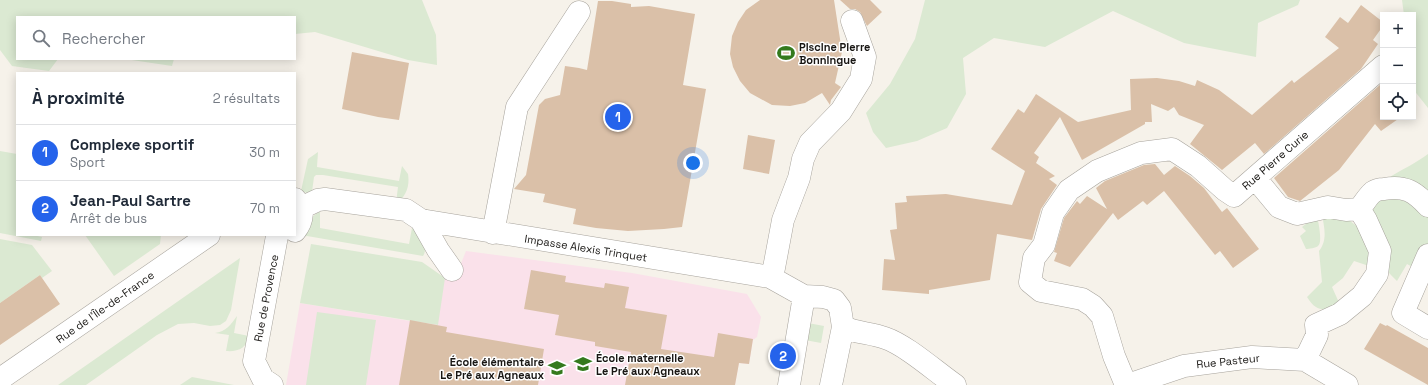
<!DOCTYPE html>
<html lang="fr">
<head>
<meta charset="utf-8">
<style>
	body { margin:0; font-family:"Space Grotesk",sans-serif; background:#f2f2f3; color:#1f2937 }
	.controls { position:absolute; right:12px; top:12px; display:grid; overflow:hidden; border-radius:0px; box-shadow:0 2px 10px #0003 }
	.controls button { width:36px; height:36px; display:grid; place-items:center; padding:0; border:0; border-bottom:1px solid #e0e1e3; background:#fff; color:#1f2937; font:20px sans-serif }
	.you { position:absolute; left:693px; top:163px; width:14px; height:14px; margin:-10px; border:3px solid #fff; border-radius:50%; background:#1a73e8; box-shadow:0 0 0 6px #1a73e833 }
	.badge { display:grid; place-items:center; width:26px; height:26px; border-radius:50%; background:#2563eb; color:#fff; font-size:13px; font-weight:700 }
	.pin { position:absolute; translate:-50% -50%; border:2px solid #fff; box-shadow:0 1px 4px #0006 }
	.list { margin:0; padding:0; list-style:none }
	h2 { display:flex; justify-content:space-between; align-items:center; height:52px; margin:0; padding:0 16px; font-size:17px }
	h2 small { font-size:13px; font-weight:400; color:#747a83 }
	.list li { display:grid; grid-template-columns:26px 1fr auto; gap:12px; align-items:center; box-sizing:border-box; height:56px; padding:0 16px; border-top:1px solid #e0e1e3 }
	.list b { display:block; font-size:15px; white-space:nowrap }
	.list p { margin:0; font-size:13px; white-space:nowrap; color:#747a83 }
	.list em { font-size:13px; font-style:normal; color:#747a83 }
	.icon { flex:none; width:22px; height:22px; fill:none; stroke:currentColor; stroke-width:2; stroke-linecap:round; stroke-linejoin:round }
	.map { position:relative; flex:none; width:1428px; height:385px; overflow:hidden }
	.search { position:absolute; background:#fff; box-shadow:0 2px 10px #0003; left:16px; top:16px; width:280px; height:44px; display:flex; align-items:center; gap:10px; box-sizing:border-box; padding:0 14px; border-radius:0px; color:#747a83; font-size:15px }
	.panel { position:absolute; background:#fff; box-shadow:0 2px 10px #0003; left:16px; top:72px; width:280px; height:164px; border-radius:0px }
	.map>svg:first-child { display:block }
	.education { fill:#fae1ea }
	.green { fill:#dbe9d2 }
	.building { fill:#dac0a8 }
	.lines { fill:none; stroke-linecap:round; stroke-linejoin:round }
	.minor-casing { stroke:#a7a39c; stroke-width:23 }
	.minor { stroke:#fff; stroke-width:22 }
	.labels { text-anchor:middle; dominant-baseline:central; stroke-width:3; stroke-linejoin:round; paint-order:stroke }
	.poi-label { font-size:11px; font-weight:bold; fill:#181613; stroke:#fff; text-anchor:start }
	.street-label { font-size:11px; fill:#181613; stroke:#fff }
</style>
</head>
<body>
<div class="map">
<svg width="1428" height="385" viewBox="0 0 1428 385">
	<rect width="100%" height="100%" fill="#f6f2ea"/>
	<!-- education -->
	<path class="education" d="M 466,251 L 632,273 L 747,294 L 761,317 L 757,337 L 753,340 L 749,364 L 739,363 L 735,385 L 286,385 L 300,303 L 410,321 L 445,278 L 460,266 Z"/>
	<!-- green -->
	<path class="green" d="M 0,0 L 422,0 L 436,35 L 437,65 L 408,60 L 315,32 L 295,34 L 295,17 L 17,17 L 17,59 L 58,59 L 49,71 L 12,66 L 0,50 Z
		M 925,0 L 1300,0 L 1298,5 L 1258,23 L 1256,57 L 1184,43 L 1113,11 L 1045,47 L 994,38 L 963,58 L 966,94 L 947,128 L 917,141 L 886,148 L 873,132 L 866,113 L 890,84 L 915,39 Z
		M 1402,0 L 1428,0 L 1428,108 L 1413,89 L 1413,15 L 1404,15 Z
		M 125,59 L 174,59 L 172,66 Z
		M 0,151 L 17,154 L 17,235 L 33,235 L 42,237 L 41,241 L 0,233 Z
		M 318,152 L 317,167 L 399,181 L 402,166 L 408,174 C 410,186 406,197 396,203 L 398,187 L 323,175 L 316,175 L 314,177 L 312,192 L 307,193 L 301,191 L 308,159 Z
		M 1428,154 L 1428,194 L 1387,179 C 1400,170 1415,164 1428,154 Z
		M 1390,193 L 1428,213 L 1428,243 L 1416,269 L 1407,264 L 1397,281 L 1390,274 L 1387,270 L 1370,207 Z
		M 320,212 L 320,228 L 409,244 L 412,228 C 420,234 429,248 423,256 L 307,236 L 301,238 C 305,230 311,214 320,212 Z
		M 1322,214 L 1345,217 L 1363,231 L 1367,236 L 1372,267 L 1354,261 L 1343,278 L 1332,287 L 1341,307 C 1324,310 1317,313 1307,297 L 1322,282 L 1319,251 C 1328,240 1324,227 1322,214 Z
		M 1317,215 C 1318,221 1323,242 1318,246 C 1316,248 1309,249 1306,249 L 1300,236 L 1306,231 L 1302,227 Z
		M 85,235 L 161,235 L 160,244 L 114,276 Z
		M 0,239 L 32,245 L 52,271 L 42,278 L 40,275 L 0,303 Z
		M 311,244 L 422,262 L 445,278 L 438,325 L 300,303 Z
		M 240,258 L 231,310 L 226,321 L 220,325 L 210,326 L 194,323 L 178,324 L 157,335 L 86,385 L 58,385 Z
		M 317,312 L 376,320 L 366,385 L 306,385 Z
		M 237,316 L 234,333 L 249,336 C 247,348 238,352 226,351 L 229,335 L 215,333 C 226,332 231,324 237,316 Z
		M 808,323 L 824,326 L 821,343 L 805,340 Z
		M 192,377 L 234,385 L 180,385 Z"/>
	<!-- building -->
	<path class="building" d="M 760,0 L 834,0 L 842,52 L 835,83 L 841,87 L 831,100 L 830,105 L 822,93 L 805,103 L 790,106 L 772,105 L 750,93 L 740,81 L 733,67 L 730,54 L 732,36 L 738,22 L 746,10 Z
		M 840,0 L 870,0 L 882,12 L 867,26 L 860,12 L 855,9 L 850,9 Z
		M 598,1 L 612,1 L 631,4 L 631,7 L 649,6 L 695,14 L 683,85 L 706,89 L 682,227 L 664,229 L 628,231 L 596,228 L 573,224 L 576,209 L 543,202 L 545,194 L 514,189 L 526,175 L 539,105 L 545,99 L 560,95 L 565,66 L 579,68 L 587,70 Z
		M 1361,5 L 1383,22 L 1383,26 L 1373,40 L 1378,44 L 1361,69 L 1264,154 L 1255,143 L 1222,170 L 1190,144 L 1204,125 L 1179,115 L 1174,107 L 1168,111 L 1151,104 L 1152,122 L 1145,122 L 1145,124 L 1082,160 L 1060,117 L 1034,153 L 1039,157 L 1036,163 L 1055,176 L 1049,179 L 1057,185 L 1041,209 L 1032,240 L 997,234 L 990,280 L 929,290 L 929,294 L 882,290 L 884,259 L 895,260 L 890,230 L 897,229 L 895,203 L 907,202 L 906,196 L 946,194 L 1012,205 L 1025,171 L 991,149 L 1018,109 L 1024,113 L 1036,94 L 1078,122 L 1131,110 L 1130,79 L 1157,78 L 1179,81 L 1195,86 L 1197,80 L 1219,90 L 1252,115 L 1292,80 L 1294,83 L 1339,48 L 1325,37 L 1340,17 L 1348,23 Z
		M 352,52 L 409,63 L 399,120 L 378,117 L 342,109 Z
		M 1381,84 L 1383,85 L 1383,117 L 1401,117 L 1381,131 L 1375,124 L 1339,170 L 1300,201 L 1288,197 L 1274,178 Z
		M 748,135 L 775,140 L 769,174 L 743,169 Z
		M 1155,164 L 1164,175 L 1175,166 L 1190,176 L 1204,188 L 1222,212 L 1227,208 L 1259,249 L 1233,268 L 1220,251 L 1215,255 L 1164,191 L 1147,205 L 1143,201 L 1118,220 L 1113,213 L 1070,267 L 1054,261 L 1057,253 L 1054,252 L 1064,218 L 1077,201 L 1080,204 L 1087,196 L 1107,209 L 1096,188 L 1105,181 L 1144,165 Z
		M 531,270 L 566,276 L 565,282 L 604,288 L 605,283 L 629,287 L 625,308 L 667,315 L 661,349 L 714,357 L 718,333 L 753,339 L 749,364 L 739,363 L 735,385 L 625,385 L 631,352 L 595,346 L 595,342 L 555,335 L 559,315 L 524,309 Z
		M 40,275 L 60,304 L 0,345 L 0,303 Z
		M 410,320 L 447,327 L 446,332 L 544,349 L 538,385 L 399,385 Z
		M 1380,323 L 1386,326 L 1387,325 L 1428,348 L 1428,385 L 1364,349 Z"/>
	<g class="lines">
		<!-- minor casing -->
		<g class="minor-casing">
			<path id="minor" d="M 1255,178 L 1279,207 L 1297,214 L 1328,207 L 1346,210 L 1359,209
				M 295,199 C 305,209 303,221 295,231
				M 301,208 L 318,200 L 325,199 L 406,210 L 421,220 L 770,277 L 804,296
				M 421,220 L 438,250 L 452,270
				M 493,233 L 517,107 L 579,12
				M 1428,255 L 1403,313 L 1428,328
				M 770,277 L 774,268 L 783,220 L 799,178 L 803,159 L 810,143 L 841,111 L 861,79 L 865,57 L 852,21
				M 843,327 C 856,333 871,333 885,338 C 906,345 935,371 955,385
				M 1305,360 L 1317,335 L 1316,325 L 1340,314 L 1362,296 L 1377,274 L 1380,251 L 1366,220 L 1359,209 C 1364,204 1367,197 1373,192 C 1376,190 1380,189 1384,189 C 1405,185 1415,192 1428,206
				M 0,379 L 209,235
				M 272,385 L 263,379 L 254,361 L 277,236
				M 789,385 L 804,296 L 823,297 L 834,300 L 840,308 L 843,327 L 831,385
				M 1126,385 L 1114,356 L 1102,316 L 1093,306 L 1082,299 L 1041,291 L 1030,282 L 1034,258 L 1044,245 L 1053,213 L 1069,190 L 1097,171 L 1141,153 L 1172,149 L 1198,166 L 1225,190 L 1234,196 L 1383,66
				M 1128,385 L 1184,366 L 1252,357 L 1305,360 L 1347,385"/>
		</g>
		<!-- minor -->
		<use href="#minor" class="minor"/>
	</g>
	<!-- icons -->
	<defs>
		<g id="stadium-bare" transform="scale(1.38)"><path d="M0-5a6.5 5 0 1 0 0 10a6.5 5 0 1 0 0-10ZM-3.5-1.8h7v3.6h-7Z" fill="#347a1d" stroke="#fff" stroke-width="2.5" paint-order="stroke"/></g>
		<g id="school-bare" transform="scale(1.38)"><path d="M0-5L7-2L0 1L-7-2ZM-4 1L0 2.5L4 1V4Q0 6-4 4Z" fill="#347a1d" stroke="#fff" stroke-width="2.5" paint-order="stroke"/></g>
	</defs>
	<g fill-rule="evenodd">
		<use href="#stadium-bare" x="786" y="53"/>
		<use href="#school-bare" x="583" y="364"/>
		<use href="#school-bare" x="557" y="368"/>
	</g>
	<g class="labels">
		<!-- poi labels -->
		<g class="poi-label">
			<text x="799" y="47">Piscine Pierre<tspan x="799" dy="13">Bonningue</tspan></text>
			<text x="596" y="358">École maternelle<tspan x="596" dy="13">Le Pré aux Agneaux</tspan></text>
			<text x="544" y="362" text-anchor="end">École élémentaire<tspan x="544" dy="13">Le Pré aux Agneaux</tspan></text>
		</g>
		<!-- street labels -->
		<g class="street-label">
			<text transform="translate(1275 160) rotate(-41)">Rue Pierre Curie</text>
			<text transform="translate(586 248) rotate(9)">Impasse Alexis Trinquet</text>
			<text transform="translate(266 298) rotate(-79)">Rue de Provence</text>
			<text transform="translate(105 307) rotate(-35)">Rue de l'Île-de-France</text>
			<text transform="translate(1228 361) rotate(-6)">Rue Pasteur</text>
		</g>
	</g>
</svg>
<div class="controls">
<button>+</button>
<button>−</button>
<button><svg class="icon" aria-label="locate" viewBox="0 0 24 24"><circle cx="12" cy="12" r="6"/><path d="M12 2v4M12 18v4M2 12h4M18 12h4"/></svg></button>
</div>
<div class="you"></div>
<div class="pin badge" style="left:618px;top:117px">1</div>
<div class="pin badge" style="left:783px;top:356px">2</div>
<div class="search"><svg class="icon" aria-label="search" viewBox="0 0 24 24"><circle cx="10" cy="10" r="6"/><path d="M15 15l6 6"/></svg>Rechercher</div>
<section class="panel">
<h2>À proximité<small>2 résultats</small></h2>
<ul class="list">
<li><span class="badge">1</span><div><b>Complexe sportif</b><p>Sport</p></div><em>30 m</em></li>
<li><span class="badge">2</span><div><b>Jean-Paul Sartre</b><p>Arrêt de bus</p></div><em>70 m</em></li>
</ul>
</section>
</div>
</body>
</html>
